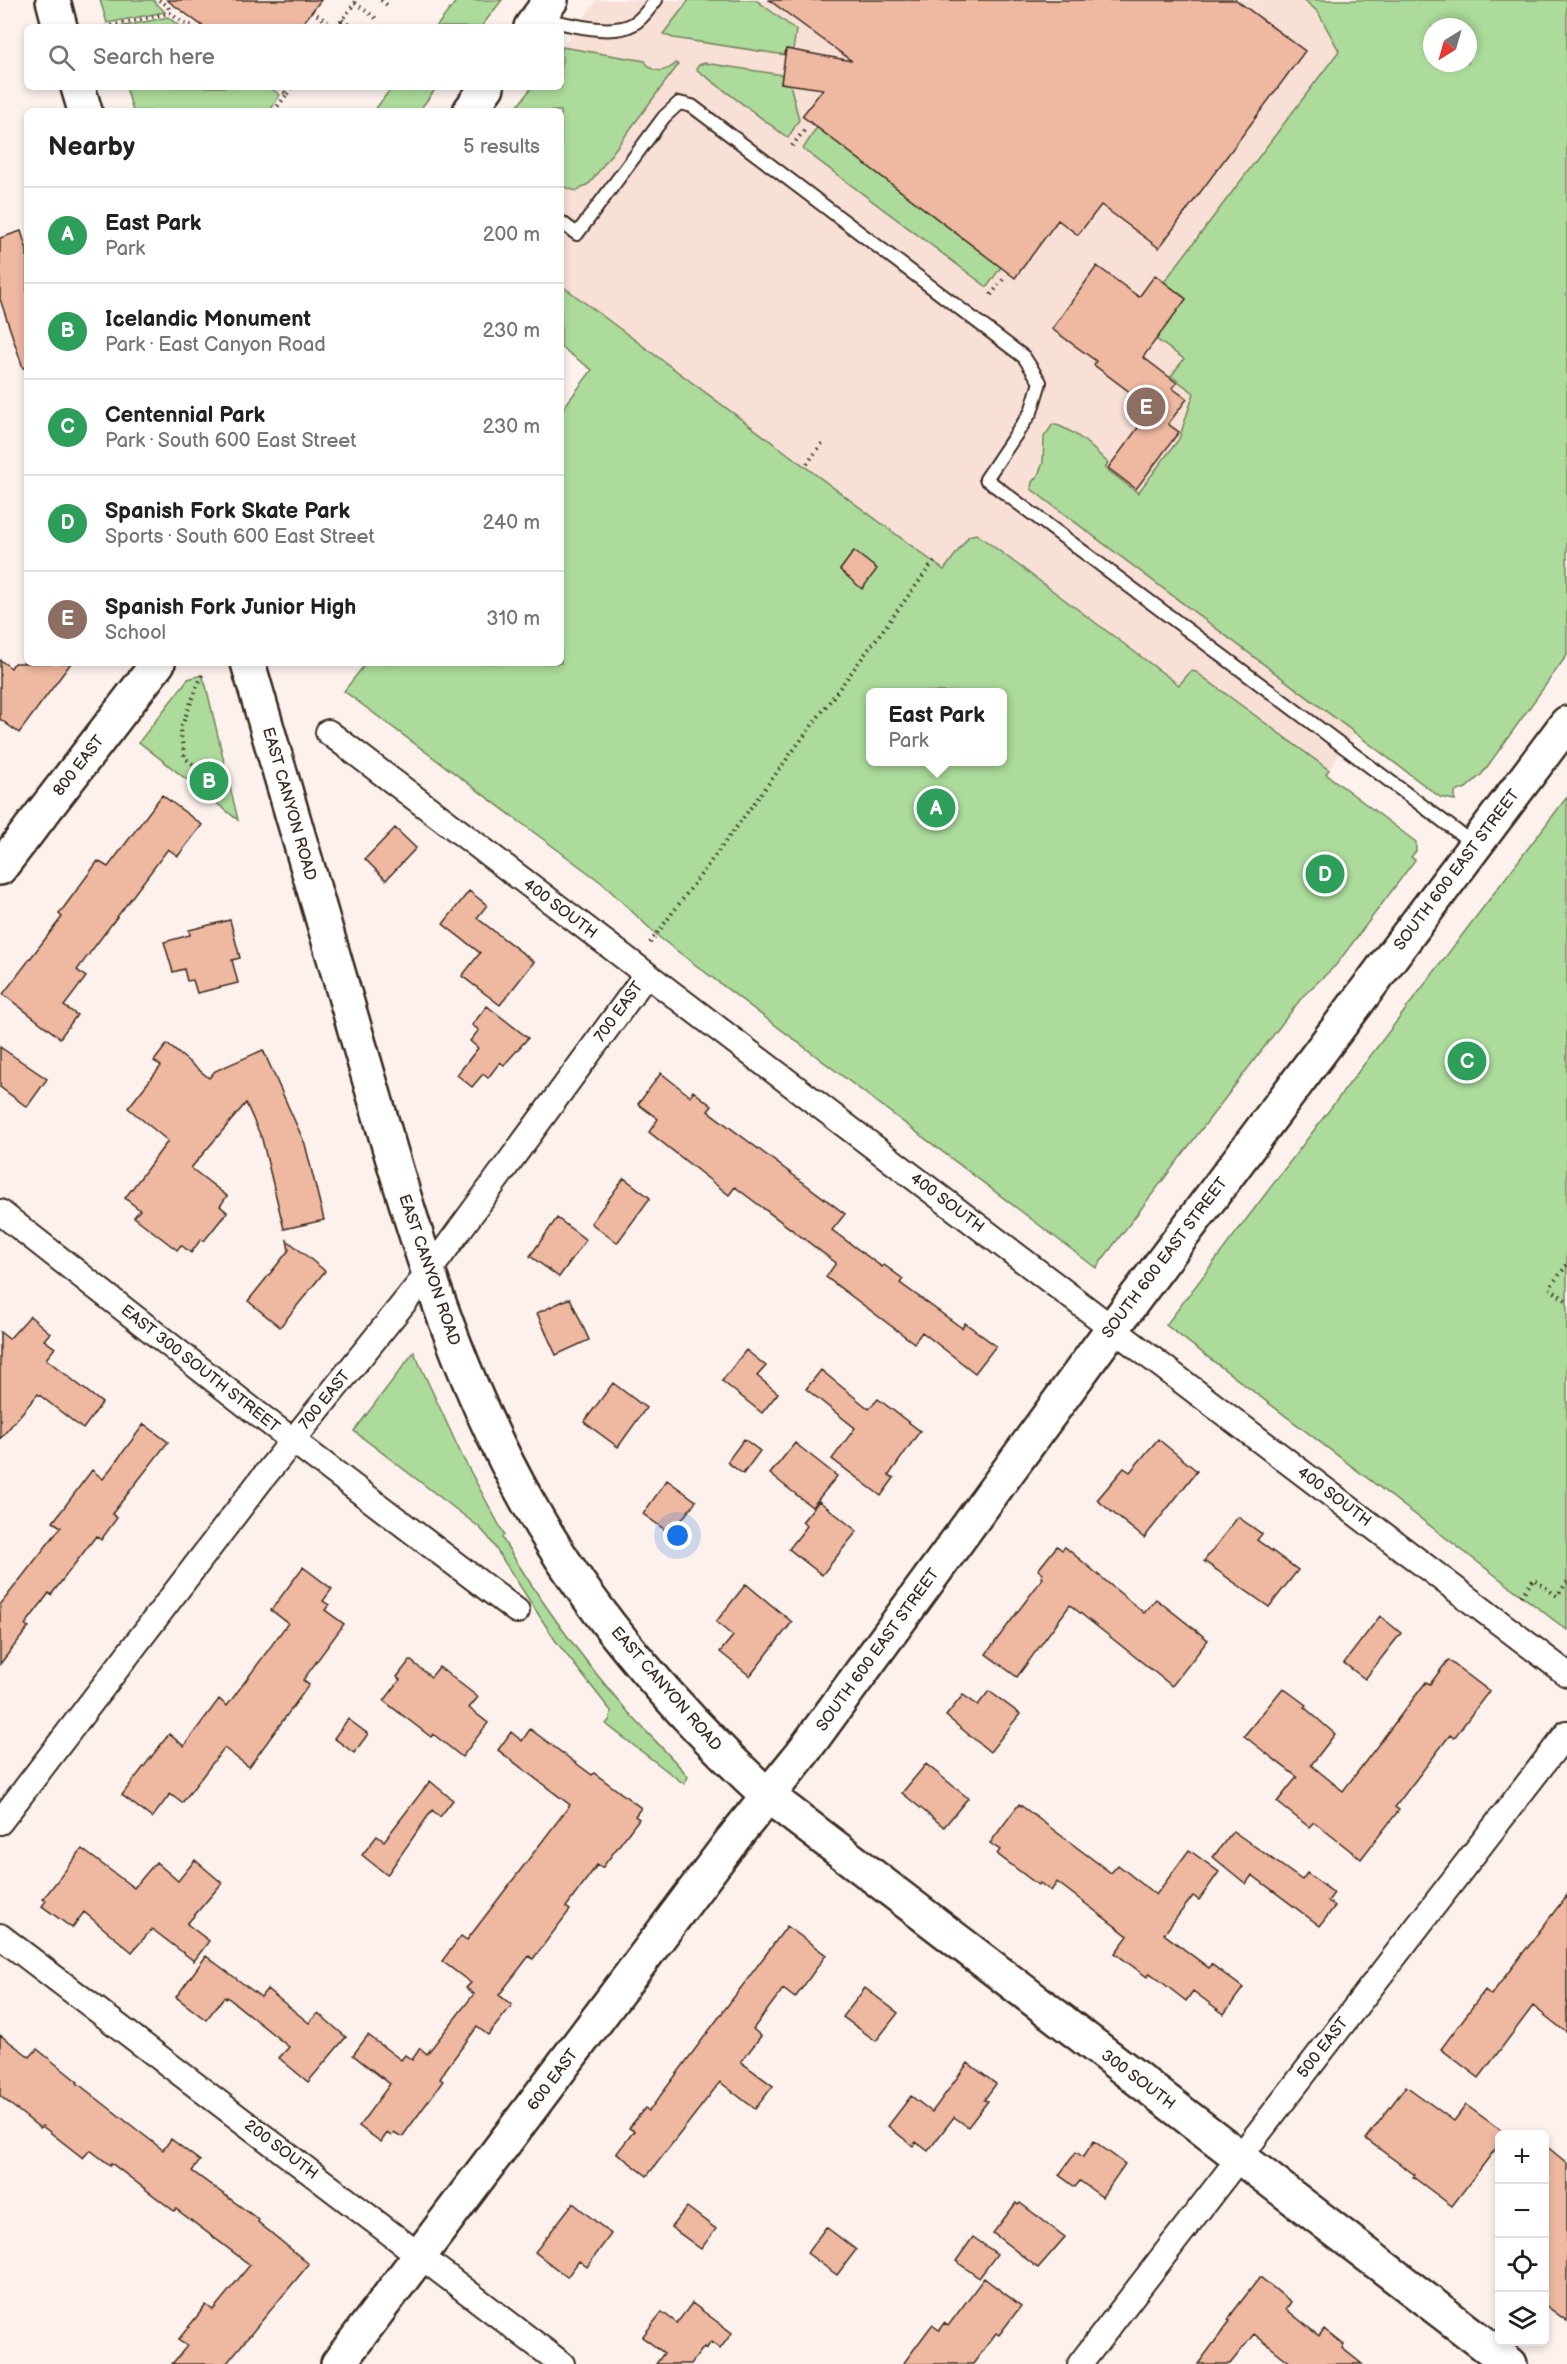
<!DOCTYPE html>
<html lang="en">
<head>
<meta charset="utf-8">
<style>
	body { margin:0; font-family:"Balsamiq Sans",sans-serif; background:#f6f6f6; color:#202124 }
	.controls { position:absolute; right:18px; bottom:18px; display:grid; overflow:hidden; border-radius:9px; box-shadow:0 3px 9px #0003 }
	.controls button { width:54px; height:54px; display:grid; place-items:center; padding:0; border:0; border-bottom:2px solid #e0e0e0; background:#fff; color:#202124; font:30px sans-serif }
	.compass { position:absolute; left:1423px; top:18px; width:54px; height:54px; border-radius:50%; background:#fff; box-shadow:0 3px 9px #0003; rotate:217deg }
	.you { position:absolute; left:678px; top:1536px; width:21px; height:21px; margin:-15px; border:4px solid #fff; border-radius:50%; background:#1a73e8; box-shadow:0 0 0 9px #1a73e833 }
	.badge { display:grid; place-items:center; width:39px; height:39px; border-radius:50%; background:#111827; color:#fff; font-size:20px; font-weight:700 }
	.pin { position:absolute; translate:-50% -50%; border:3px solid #fff; box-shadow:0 2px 6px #0006 }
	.popup { position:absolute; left:866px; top:688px; width:141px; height:78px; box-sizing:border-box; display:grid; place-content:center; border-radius:9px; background:#fff; filter:drop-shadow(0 2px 4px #0005); font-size:20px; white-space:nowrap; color:#757577 }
	.popup b { font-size:22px; color:#202124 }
	.popup::after { content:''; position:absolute; left:50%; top:100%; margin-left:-12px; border:12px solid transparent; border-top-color:#fff }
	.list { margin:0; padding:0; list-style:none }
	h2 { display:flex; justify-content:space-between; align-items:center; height:78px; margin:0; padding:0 24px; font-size:26px }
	h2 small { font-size:20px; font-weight:400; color:#757577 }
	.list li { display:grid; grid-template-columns:39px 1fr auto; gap:18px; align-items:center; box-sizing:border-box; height:96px; padding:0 24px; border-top:2px solid #e0e0e0 }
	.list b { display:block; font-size:22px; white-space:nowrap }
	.list p { margin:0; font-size:20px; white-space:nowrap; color:#757577 }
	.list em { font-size:20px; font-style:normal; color:#757577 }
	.icon { flex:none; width:33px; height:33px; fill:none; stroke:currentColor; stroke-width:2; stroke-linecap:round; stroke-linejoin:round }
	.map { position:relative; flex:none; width:1567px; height:2364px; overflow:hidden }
	.search { position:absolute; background:#fff; box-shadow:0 3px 9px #0003; left:24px; top:24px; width:540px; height:66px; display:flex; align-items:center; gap:15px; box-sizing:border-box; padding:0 21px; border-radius:9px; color:#757577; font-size:22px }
	.panel { position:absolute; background:#fff; box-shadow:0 3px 9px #0003; left:24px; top:108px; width:540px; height:558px; border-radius:9px }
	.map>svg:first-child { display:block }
	.built { fill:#f8e0d6; fill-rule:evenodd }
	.green { fill:#acdb9b; stroke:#74825c; stroke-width:1.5; fill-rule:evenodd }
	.building { fill:#eeb8a1; stroke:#3b2a1e; stroke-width:1.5 }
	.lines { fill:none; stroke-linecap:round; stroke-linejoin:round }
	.lane-casing { stroke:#3b2a1e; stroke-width:16 }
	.street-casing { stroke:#3b2a1e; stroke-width:28 }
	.secondary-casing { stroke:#3b2a1e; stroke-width:38 }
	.path { stroke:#3b2a1e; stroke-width:4; stroke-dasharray:1.5 4.5; stroke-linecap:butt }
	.lane { stroke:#fff; stroke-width:12 }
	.street { stroke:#fff; stroke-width:24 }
	.secondary { stroke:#fff; stroke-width:33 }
	.labels { text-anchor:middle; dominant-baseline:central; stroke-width:6; stroke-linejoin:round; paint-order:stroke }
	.street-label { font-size:16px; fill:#3b2a1e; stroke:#fff }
</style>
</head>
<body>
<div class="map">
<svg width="1567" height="2364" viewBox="0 0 1567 2364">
	<rect width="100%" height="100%" fill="#fcf1ec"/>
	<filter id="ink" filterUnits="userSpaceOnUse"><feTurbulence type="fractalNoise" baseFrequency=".0167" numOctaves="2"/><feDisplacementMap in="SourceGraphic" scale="12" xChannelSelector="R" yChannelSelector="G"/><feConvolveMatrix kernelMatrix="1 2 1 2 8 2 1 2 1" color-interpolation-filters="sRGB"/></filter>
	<g filter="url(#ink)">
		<!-- built -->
		<path class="built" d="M 597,0 L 1567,0 L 1567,655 L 1482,774 L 1466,788 L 1455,792 L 1455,800 L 1444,798 L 1355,732 L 1329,770 L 1196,672 L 1191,671 L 1179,685 L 976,535 L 969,536 L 944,570 L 561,285 L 561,111 L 514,111 L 532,87 L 561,87 L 561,49 ZM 1432,27 L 1468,27 L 1468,63 L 1432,63 Z"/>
		<!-- green -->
		<path class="green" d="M 100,0 L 153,0 L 165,12 L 107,23 Z
			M 457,0 L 502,0 L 481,27 L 436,27 Z
			M 689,0 L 756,0 L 796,30 L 793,50 L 786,49 L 785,55 L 673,38 L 663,34 Z
			M 1304,0 L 1567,0 L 1567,655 L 1482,774 L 1466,788 L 1455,792 L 1455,800 L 1440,797 L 1031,489 L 1032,482 L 1038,475 L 1043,463 L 1044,437 L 1053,424 C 1075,430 1092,447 1108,463 L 1105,468 L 1138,493 L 1179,439 L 1194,393 L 1171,376 L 1184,359 L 1156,339 L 1186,299 L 1164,282 L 1339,51 L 1318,12 ZM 1432,27 L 1468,27 L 1468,63 L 1432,63 Z
			M 168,17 L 179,26 L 187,27 L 120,27 Z
			M 562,47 L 645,61 C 652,74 666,73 676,63 L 678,65 L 590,183 L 576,191 L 561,186 L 561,111 L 514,111 L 532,87 L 561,87 Z
			M 705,63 L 782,75 L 781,83 L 790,84 L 799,120 L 788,138 L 696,69 L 699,65 Z
			M 126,87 L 269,87 L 280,95 L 270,111 L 133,111 Z
			M 392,87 L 437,87 L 419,111 L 374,111 Z
			M 817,127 L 1001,267 L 987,287 L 803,149 Z
			M 561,285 L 944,570 L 969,536 L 976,534 L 982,538 L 1179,685 L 1191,671 L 1196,672 L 1329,770 L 1326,774 L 1416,842 L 1416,851 L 1411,857 L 1415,860 L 1336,965 L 1303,996 L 1096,1268 L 660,938 L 602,883 L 344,691 L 366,663 L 561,663 L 561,411 L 592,370 L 561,347 ZM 870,692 L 1002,692 L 1002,762 L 870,762 Z
			M 202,675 L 206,686 L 238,820 L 139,742 L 188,679 Z
			M 1567,797 L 1567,1630 L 1166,1325 Z
			M 414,1352 L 462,1456 L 504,1534 L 502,1538 C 539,1600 582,1659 629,1713 C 648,1734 668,1753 686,1774 L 688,1777 L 684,1784 L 606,1724 L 610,1719 L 611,1711 L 555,1640 L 489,1538 L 479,1527 L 354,1431 Z"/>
		<!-- building -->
		<path class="building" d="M 167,0 L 321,0 L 300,27 L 204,27 Z
			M 769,0 L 1236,0 L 1305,51 L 1159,248 L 1101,205 L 1078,235 L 1058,220 L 1015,278 L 802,116 L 823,89 L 781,83 L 786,49 L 852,61 Z
			M 21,231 L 27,250 L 27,368 L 23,368 L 0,299 L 0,238 Z
			M 1097,266 L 1139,297 L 1155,275 L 1186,299 L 1143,357 L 1177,383 L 1172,388 L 1187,399 L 1168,424 L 1179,432 L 1136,489 L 1108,468 L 1152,409 L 1094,365 L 1096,361 L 1052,329 Z
			M 854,551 L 877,569 L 862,589 L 840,570 Z
			M 0,660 L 11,668 L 14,663 L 71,663 L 19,733 L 0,719 Z
			M 162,795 L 202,825 L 178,856 L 168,849 L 77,970 L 86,977 L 64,1006 L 77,1015 L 60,1038 L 3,994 L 62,917 L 59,914 L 98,861 L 108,867 Z
			M 395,828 L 416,848 L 386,880 L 365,859 Z
			M 469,891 L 487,905 L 477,918 L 534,962 L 500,1005 L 462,976 L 480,953 L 443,924 Z
			M 230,920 L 240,958 L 232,960 L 238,983 L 197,993 L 193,980 L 187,981 L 184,969 L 173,972 L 164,942 L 190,935 L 189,930 Z
			M 487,1006 L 528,1038 L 504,1065 L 500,1062 L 488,1078 L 483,1074 L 472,1087 L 457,1075 L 478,1048 L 470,1041 L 479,1030 L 472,1025 Z
			M 167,1044 L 209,1078 L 215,1071 L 263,1050 L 305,1144 L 324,1220 L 284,1229 L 262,1139 L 246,1103 L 191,1168 L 227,1196 L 220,1206 L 227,1212 L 204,1241 L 201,1239 L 191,1253 L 181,1245 L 177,1250 L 134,1217 L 140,1210 L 125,1198 L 168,1141 L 128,1108 L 161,1066 L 154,1061 Z
			M 0,1047 L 47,1079 L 27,1107 L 0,1087 Z
			M 661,1073 L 690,1096 L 693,1091 L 712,1106 L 708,1111 L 845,1214 L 832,1230 L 882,1267 L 884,1265 L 903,1279 L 900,1283 L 962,1328 L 965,1323 L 996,1346 L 975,1373 L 922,1332 L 914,1343 L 826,1277 L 836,1263 L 735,1187 L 729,1195 L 649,1132 L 658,1119 L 638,1104 Z
			M 624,1178 L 650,1198 L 617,1243 L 591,1223 Z
			M 557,1218 L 586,1240 L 559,1277 L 530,1256 Z
			M 287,1240 L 325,1271 L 280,1327 L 248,1301 L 289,1250 Z
			M 570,1298 L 589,1340 L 556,1355 L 537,1313 Z
			M 30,1316 L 50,1333 L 44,1340 L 55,1348 L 46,1359 L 102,1403 L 83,1429 L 38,1394 L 0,1439 L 0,1332 L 9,1339 Z
			M 746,1350 L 766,1366 L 757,1376 L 778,1393 L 762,1413 L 722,1381 Z
			M 821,1370 L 869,1409 L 878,1399 L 920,1431 L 889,1475 L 894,1478 L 881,1496 L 832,1459 L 855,1428 L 806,1389 Z
			M 613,1383 L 646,1408 L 618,1447 L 584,1422 Z
			M 144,1424 L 168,1442 L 112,1514 L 117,1518 L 101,1540 L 96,1536 L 51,1595 L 49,1593 L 25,1625 L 29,1627 L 0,1664 L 0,1605 L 61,1527 L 53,1522 L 92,1470 L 103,1479 Z
			M 744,1439 L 760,1451 L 743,1474 L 727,1462 Z
			M 1158,1439 L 1197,1471 L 1144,1538 L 1097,1500 L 1124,1468 L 1130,1472 Z
			M 795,1443 L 837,1476 L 812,1507 L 770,1474 Z
			M 667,1480 L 696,1501 L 671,1534 L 643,1514 Z
			M 819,1501 L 857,1531 L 822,1575 L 789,1549 L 807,1526 L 802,1522 Z
			M 1238,1517 L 1262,1534 L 1257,1540 L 1298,1570 L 1269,1607 L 1204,1561 Z
			M 1057,1546 L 1062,1550 L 1065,1547 L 1144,1613 L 1156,1599 L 1208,1640 L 1172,1686 L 1070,1605 L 1017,1677 L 986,1654 L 1043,1578 L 1041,1577 L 1043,1574 L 1038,1570 Z
			M 303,1567 L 332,1589 L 323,1601 L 329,1605 L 325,1610 L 344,1624 L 303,1680 L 309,1685 L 249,1767 L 224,1748 L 182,1803 L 170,1794 L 152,1818 L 122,1795 L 169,1734 L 184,1746 L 219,1699 L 227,1706 L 288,1623 L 271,1610 Z
			M 746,1584 L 792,1622 L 750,1676 L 720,1652 L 733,1636 L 716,1622 Z
			M 1380,1616 L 1401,1633 L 1365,1679 L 1344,1663 Z
			M 410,1660 L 431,1677 L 439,1667 L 478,1697 L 469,1708 L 488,1723 L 462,1757 L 433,1734 L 431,1737 L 384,1701 L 400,1680 L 397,1677 Z
			M 1448,1660 L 1489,1691 L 1454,1738 L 1450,1735 L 1395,1807 L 1399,1810 L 1361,1859 L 1314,1822 L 1309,1827 L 1277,1802 L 1297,1777 L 1244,1736 L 1283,1688 L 1306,1705 L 1304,1707 L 1335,1734 L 1311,1765 L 1343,1791 L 1426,1682 L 1430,1684 Z
			M 989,1691 L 1020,1714 L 990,1752 L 946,1716 L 963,1695 L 978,1705 Z
			M 348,1719 L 368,1734 L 354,1753 L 334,1738 Z
			M 530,1729 L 592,1775 L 594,1773 L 641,1808 L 635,1816 L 639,1819 L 602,1868 L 597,1865 L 566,1907 L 570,1910 L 533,1959 L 529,1956 L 499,1995 L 512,2005 L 497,2024 L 488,2035 L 477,2027 L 446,2069 L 440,2079 L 443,2081 L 402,2137 L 394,2132 L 391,2136 L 387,2133 L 381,2142 L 359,2126 L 390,2084 L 353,2055 L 368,2035 L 401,2060 L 405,2055 L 412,2060 L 420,2048 L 427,2054 L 474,1994 L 466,1988 L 471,1983 L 442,1961 L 461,1936 L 467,1940 L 570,1805 L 498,1750 L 511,1732 L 522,1741 Z
			M 926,1764 L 968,1798 L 944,1827 L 902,1793 Z
			M 430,1781 L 453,1800 L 440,1817 L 432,1810 L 387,1875 L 362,1855 L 377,1836 L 384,1841 Z
			M 1019,1804 L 1111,1873 L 1118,1865 L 1156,1895 L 1189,1850 L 1219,1872 L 1199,1900 L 1193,1896 L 1164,1934 L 1209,1968 L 1211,1964 L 1243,1988 L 1224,2014 L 1193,1991 L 1186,2001 L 1150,1973 L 1147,1977 L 1115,1953 L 1128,1936 L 1057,1882 L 1051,1891 L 1040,1883 L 1038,1885 L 997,1854 L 1000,1850 L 990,1843 Z
			M 1233,1831 L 1302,1880 L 1307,1873 L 1334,1893 L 1328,1901 L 1335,1906 L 1320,1926 L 1252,1875 L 1246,1884 L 1213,1857 Z
			M 82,1849 L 134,1888 L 156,1862 L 178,1881 L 195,1860 L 222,1883 L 187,1924 L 209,1941 L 194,1961 L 152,1929 L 132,1952 L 84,1912 L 72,1928 L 42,1906 L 46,1901 L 43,1899 Z
			M 1567,1895 L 1567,2033 L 1533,2006 L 1479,2078 L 1441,2049 L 1485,1990 L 1491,1995 Z
			M 787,1926 L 826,1955 L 795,1998 L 783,1989 L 753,2029 L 761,2036 L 741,2062 L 773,2086 L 755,2109 L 720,2082 L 647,2176 L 617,2153 L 634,2131 L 629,2128 L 645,2108 L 649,2111 Z
			M 206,1956 L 261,1997 L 267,1989 L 309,2023 L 318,2013 L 346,2037 L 308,2082 L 279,2058 L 289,2047 L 227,1997 L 226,1999 L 224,1997 L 206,2020 L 176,1997 Z
			M 865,1988 L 898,2013 L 876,2041 L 843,2017 Z
			M 0,2035 L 30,2057 L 37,2049 L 78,2082 L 77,2083 L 163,2150 L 171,2139 L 200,2161 L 192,2171 L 259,2220 L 258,2222 L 309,2264 L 226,2364 L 172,2364 L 187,2346 L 178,2340 L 206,2305 L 213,2310 L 250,2265 L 176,2209 L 174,2211 L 111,2163 L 110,2165 L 90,2150 L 83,2158 L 42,2126 L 40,2128 L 0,2096 Z
			M 968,2063 L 996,2084 L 984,2100 L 988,2101 L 968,2127 L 954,2117 L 928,2151 L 916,2142 L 913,2146 L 888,2126 L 911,2096 L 932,2112 Z
			M 1406,2086 L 1454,2121 L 1466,2105 L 1506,2134 L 1500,2134 L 1500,2143 L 1452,2206 L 1413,2177 L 1415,2175 L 1366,2139 Z
			M 1094,2141 L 1125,2164 L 1102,2197 L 1080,2181 L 1075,2187 L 1059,2175 L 1076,2152 L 1083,2157 Z
			M 1545,2145 L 1567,2163 L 1567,2321 L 1545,2305 Z
			M 573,2203 L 611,2234 L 587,2267 L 579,2261 L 567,2277 L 535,2252 Z
			M 1016,2203 L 1018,2205 L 1020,2203 L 1065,2237 L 1038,2268 L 993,2233 Z
			M 687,2207 L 716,2229 L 701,2249 L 671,2227 Z
			M 826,2227 L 856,2250 L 837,2275 L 807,2253 Z
			M 973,2237 L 997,2254 L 979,2278 L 956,2261 Z
			M 1260,2277 L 1291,2302 L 1286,2309 L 1319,2336 L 1324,2329 L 1344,2345 L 1342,2348 L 1362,2364 L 1292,2364 L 1254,2334 L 1230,2364 L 1198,2364 L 1230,2321 L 1228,2320 L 1233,2312 Z
			M 984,2278 L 1021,2306 L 999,2335 L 996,2333 L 973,2364 L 903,2364 L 932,2325 L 939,2330 L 944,2323 L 948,2326 Z
			M 692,2303 L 732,2333 L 720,2349 L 711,2342 L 706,2349 L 704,2347 L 691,2364 L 656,2364 L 664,2353 L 642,2337 L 662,2312 L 677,2323 Z"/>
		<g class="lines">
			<!-- lane casing -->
			<g class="lane-casing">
				<path id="lane" d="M 542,19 C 567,23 610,37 633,24 C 643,19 649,8 656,0
					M 561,222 L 577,234 L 664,117 L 679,103 L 692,106 L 1024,357 L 1040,382 L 1031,412 L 986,479 L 1475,845"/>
			</g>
			<!-- street casing -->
			<g class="street-casing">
				<path id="street" d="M 328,732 L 1567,1674
					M 0,1212 L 250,1408 L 517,1611
					M 0,1822 L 261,1480 L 428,1273 L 646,975
					M 0,1936 L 562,2364
					M 1080,2364 L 1567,1733"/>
			</g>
			<!-- secondary casing -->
			<g class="secondary-casing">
				<path id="secondary" d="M 53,0 L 60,27
					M 531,27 L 551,0
					M 78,87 L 85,111
					M 470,111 L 487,87
					M 248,663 C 289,803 330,944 371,1085 C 413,1229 455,1374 530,1506 C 591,1615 675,1710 767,1795 L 1510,2364
					M 0,868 L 158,663
					M 338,2364 L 733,1839 L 803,1752 L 1112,1329 L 1567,723"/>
			</g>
			<!-- path -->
			<path class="path" d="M 159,0 L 168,6 L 170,13
				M 381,0 L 387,5
				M 355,3 L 377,19
				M 312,11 L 334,27
				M 342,20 L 352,27
				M 105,27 L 170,13 L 182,22 L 195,27
				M 337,27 L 357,0
				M 287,94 L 292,87
				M 274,111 L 287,94 L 277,87
				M 792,146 L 806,128
				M 991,295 L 1005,277
				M 807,464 L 823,442
				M 202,675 L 180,730 L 185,758 L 207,775
				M 650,943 L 935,560
				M 1567,1265 L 1549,1288 L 1567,1301
				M 1521,1596 L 1534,1579 L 1557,1596 L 1567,1582"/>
			<!-- lane -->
			<use href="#lane" class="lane"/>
			<!-- street -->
			<use href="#street" class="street"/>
			<!-- secondary -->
			<use href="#secondary" class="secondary"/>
		</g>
	</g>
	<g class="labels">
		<!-- street labels -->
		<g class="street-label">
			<text transform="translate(79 766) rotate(-52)">800 EAST</text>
			<text transform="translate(289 804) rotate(74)">EAST CANYON ROAD</text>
			<text transform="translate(1457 870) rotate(-53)">SOUTH 600 EAST STREET</text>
			<text transform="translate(560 909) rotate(37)">400 SOUTH</text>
			<text transform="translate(619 1012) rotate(-54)">700 EAST</text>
			<text transform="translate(947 1203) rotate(37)">400 SOUTH</text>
			<text transform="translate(1165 1258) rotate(-53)">SOUTH 600 EAST STREET</text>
			<text transform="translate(429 1270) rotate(71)">EAST CANYON ROAD</text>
			<text transform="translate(200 1369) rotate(38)">EAST 300 SOUTH STREET</text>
			<text transform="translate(325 1400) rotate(-51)">700 EAST</text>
			<text transform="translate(1334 1497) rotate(37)">400 SOUTH</text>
			<text transform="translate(878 1650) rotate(-54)">SOUTH 600 EAST STREET</text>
			<text transform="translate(666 1689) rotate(49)">EAST CANYON ROAD</text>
			<text transform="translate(1323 2048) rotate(-52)">500 EAST</text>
			<text transform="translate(553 2080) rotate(-53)">600 EAST</text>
			<text transform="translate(1138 2080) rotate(37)">300 SOUTH</text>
			<text transform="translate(281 2150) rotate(37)">200 SOUTH</text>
		</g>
	</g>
</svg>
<div class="controls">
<button>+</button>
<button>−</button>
<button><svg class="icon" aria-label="locate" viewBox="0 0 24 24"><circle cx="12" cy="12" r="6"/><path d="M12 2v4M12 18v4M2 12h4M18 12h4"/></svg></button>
<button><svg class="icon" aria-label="layers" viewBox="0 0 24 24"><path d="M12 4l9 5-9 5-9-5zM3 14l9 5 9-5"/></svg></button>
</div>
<svg class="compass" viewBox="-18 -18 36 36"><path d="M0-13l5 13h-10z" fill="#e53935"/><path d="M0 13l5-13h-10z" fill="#757577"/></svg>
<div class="you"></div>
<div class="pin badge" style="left:936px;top:808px;background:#2e9e5b">A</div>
<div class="popup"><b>East Park</b>Park</div>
<div class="pin badge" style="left:209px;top:781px;background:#2e9e5b">B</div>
<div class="pin badge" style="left:1467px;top:1061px;background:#2e9e5b">C</div>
<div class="pin badge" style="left:1325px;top:874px;background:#2e9e5b">D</div>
<div class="pin badge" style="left:1146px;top:407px;background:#8d6e63">E</div>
<div class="search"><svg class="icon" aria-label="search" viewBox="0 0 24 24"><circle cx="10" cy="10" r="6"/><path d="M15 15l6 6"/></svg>Search here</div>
<section class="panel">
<h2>Nearby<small>5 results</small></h2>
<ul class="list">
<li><span class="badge" style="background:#2e9e5b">A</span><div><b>East Park</b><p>Park</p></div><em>200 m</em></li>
<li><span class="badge" style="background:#2e9e5b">B</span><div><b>Icelandic Monument</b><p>Park · East Canyon Road</p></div><em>230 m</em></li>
<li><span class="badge" style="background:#2e9e5b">C</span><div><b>Centennial Park</b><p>Park · South 600 East Street</p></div><em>230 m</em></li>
<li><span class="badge" style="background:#2e9e5b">D</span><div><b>Spanish Fork Skate Park</b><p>Sports · South 600 East Street</p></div><em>240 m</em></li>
<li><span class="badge" style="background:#8d6e63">E</span><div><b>Spanish Fork Junior High</b><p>School</p></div><em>310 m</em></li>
</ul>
</section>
</div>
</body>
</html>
